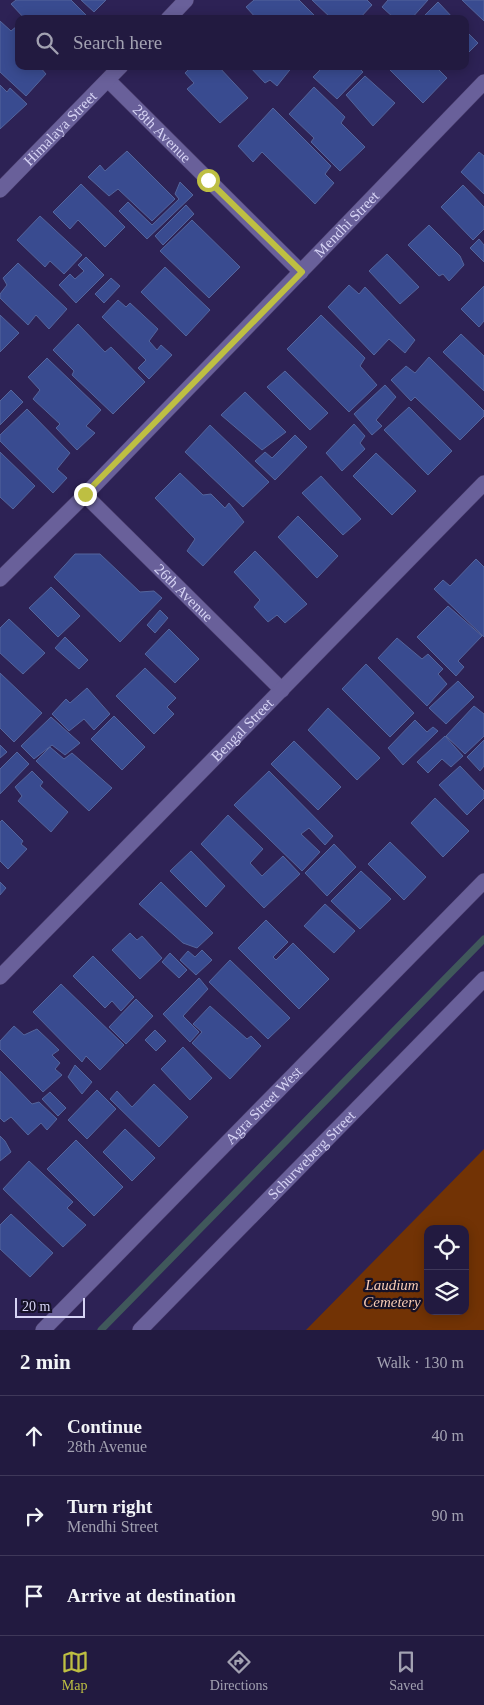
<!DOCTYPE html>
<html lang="en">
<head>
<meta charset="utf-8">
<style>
	body { margin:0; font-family:"Times New Roman",serif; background:#2a2347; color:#f1f3f6 }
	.controls { position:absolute; right:15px; bottom:15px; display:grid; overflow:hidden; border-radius:10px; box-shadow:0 2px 12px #0003 }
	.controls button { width:45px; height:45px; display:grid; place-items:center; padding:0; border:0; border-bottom:1px solid #3f3859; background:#221a40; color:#f1f3f6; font:25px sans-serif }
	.scale { position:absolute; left:15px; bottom:12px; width:70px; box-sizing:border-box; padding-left:5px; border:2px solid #d6d3f4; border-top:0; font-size:14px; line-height:18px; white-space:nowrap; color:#d6d3f4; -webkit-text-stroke:4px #151127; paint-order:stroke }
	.stop { position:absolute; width:15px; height:15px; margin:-11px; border:4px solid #bebf42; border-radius:50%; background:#fff }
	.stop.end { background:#bebf42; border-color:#fff; box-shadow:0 1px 5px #0008 }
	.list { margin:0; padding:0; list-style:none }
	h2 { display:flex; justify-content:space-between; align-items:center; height:65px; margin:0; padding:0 20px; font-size:21px }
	h2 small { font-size:16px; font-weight:400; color:#a2a1b1 }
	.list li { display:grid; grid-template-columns:32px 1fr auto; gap:15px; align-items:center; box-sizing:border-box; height:80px; padding:0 20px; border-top:1px solid #3f3859 }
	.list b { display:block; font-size:19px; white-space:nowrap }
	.list p { margin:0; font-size:16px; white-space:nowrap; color:#a2a1b1 }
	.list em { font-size:16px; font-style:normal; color:#a2a1b1 }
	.icon { flex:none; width:28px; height:28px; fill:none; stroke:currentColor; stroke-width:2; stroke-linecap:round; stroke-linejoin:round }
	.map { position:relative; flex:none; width:484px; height:1330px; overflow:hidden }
	.search { position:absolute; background:#221a40; box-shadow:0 2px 12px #0003; left:15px; right:15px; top:15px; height:55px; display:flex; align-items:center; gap:12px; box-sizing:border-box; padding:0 18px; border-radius:10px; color:#a2a1b1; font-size:19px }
	.sheet { height:305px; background:#221a40 }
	nav { display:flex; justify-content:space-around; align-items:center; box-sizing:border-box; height:70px; border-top:1px solid #3f3859; background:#221a40; font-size:14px; color:#a2a1b1 }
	nav a { display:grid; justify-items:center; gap:2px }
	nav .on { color:#bebf42 }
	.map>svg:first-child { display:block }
	.green { fill:#723305; fill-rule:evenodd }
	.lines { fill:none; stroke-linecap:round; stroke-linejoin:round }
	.stream { stroke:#40585b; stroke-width:7 }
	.building { fill:#394b90; stroke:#54659c }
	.street-casing { stroke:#493c6a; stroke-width:16 }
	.street { stroke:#69609a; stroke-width:15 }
	.route { stroke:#bebf42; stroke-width:6 }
	.labels { text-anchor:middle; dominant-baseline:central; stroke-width:4.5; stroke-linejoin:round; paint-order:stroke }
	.street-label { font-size:15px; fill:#d6d3f4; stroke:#151127 }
	.park-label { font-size:15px; font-style:italic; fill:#f7cbb4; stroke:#151127 }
</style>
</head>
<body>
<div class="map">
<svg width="484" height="1330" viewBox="0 0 484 1330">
	<rect width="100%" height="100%" fill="#2d2255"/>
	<!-- green -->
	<path class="green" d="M 484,1149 L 484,1330 L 306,1330 ZM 428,1229 L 465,1229 L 465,1311 L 428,1311 Z"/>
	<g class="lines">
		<!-- stream -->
		<path class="stream" d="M 101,1330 L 484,939"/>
	</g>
	<!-- building -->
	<path class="building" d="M 16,0 L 71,0 L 90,19 L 25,19 L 11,4 Z
		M 81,0 L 106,0 L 94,12 Z
		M 254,0 L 299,0 L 318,19 L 257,19 L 246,7 Z
		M 312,0 L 367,0 L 372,5 L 359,19 L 332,19 Z
		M 388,0 L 428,0 L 411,19 L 395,19 L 382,7 Z
		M 462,0 L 484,0 L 484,21 Z
		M 438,2 L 454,19 L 421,19 Z
		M 0,21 L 11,31 L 17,26 L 19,28 L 19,66 L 39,66 L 46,74 L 26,96 L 0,72 Z
		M 465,30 L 478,43 L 465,56 Z
		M 192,66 L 218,66 L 248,98 L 220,123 L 187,89 L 194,83 L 185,73 Z
		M 249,66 L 293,66 L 277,86 L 270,80 L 265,83 Z
		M 324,66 L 357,66 L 363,72 L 337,99 L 313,77 Z
		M 386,66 L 435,66 L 447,78 L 423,103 Z
		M 365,76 L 395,103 L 373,126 L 346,95 Z
		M 0,85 L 7,92 L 10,88 L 27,104 L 0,129 Z
		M 314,87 L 345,117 L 341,123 L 365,147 L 340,171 L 311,142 L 314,138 L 289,114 Z
		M 273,108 L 331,166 L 325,174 L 334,183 L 315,204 L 262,152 L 253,162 L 238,146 Z
		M 127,151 L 175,199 L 152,221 L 118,189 L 109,196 L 88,177 L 100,165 L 105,171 Z
		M 479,152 L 484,156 L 484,194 L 461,172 Z
		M 180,182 L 193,195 L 147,239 L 119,211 L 128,202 L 152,225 L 179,199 L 175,194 Z
		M 81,184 L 125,227 L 105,247 L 78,220 L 70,229 L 53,212 Z
		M 463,185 L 484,207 L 484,229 L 473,240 L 441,207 Z
		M 186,205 L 194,214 L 163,245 L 155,236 Z
		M 40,216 L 82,255 L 64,274 L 50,261 L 45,267 L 17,240 Z
		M 192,220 L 240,267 L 209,298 L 160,251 Z
		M 429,225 L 460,256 L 464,265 L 449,281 L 443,274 L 439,276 L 408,245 Z
		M 479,239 L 484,245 L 484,262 L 470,248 Z
		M 387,254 L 419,287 L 400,304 L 369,271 Z
		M 86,257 L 104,275 L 76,303 L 59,285 L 70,274 L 75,279 L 84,271 L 78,265 Z
		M 18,263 L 67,309 L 49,329 L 36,315 L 28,325 L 0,298 L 0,294 L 7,285 L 3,278 Z
		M 165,267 L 210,310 L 186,336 L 141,292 Z
		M 111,278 L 120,286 L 104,303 L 95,294 Z
		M 349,285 L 359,294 L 365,287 L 415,340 L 405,353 L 389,339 L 374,355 L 328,307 Z
		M 484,286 L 484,321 L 479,327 L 461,309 Z
		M 118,300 L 126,307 L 130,303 L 158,329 L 149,341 L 157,350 L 161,345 L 172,355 L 149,379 L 138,368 L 146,360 L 102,317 Z
		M 0,315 L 19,333 L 0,352 Z
		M 321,315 L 365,358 L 360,366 L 377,385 L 349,412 L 287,349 Z
		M 78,324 L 105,352 L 111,347 L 145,382 L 113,414 L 72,375 L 74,371 L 53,350 Z
		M 461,334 L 484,356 L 484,391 L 443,352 Z
		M 429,357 L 484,411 L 484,416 L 460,440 L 415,397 L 411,401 L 391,380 L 406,366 L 415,373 Z
		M 47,358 L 101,410 L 86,426 L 95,433 L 77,450 L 56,428 L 60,424 L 33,399 L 40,390 L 28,377 Z
		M 285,371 L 328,413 L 310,430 L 267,387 Z
		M 385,385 L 396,397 L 376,420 L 382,426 L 372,435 L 354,414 Z
		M 11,390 L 23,402 L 0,425 L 0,401 Z
		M 245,392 L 286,432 L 262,450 L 221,415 Z
		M 409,407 L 452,451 L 428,475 L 384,430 Z
		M 27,409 L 70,453 L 57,469 L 67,478 L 53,493 L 0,441 L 0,435 Z
		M 354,424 L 365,436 L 360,443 L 365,449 L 342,471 L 326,453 Z
		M 210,425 L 269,482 L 243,507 L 185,452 Z
		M 295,435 L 307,447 L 275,480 L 255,461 L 265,452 L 272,458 Z
		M 0,452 L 35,486 L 13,509 L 0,497 Z
		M 376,453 L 416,491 L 392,515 L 353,476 Z
		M 180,473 L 203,495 L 211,494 L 225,508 L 229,503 L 244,522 L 203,566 L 187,551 L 195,539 L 155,498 Z
		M 321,476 L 361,519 L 343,535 L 302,493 Z
		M 298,516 L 338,556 L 317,578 L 278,537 Z
		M 255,551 L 307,604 L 285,623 L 277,615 L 268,622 L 254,607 L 260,600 L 234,572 Z
		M 75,554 L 100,554 L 140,592 L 154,591 L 162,598 L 120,642 L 54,577 Z
		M 476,559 L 484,567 L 484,637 L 434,589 L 443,580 L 450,586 Z
		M 51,587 L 80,616 L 58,637 L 29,608 Z
		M 448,606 L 482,636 L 458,661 L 464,667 L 456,676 L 417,637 Z
		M 160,610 L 168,618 L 155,633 L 147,625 Z
		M 9,619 L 45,653 L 23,674 L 0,653 L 0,628 Z
		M 169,629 L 199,659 L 175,683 L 145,654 Z
		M 65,637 L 88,660 L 79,669 L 55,648 Z
		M 397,638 L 422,659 L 428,654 L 443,669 L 438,674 L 447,684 L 427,706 L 378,658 Z
		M 366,664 L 414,713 L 390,737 L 342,689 Z
		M 145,668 L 176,698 L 167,707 L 174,714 L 154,734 L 116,696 Z
		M 0,673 L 42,713 L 14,742 L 0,728 Z
		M 458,681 L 474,697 L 446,724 L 429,708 Z
		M 87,688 L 110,714 L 94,730 L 84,719 L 69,731 L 52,714 L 66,699 L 70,703 Z
		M 474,706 L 484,714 L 484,736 L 465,754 L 446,736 Z
		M 328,708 L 380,758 L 357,780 L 308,730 Z
		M 114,716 L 145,747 L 122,770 L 91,739 Z
		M 51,717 L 80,743 L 65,755 L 52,745 L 34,759 L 21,746 Z
		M 415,720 L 427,732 L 433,727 L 438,731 L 403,765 L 388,748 Z
		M 445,736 L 463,756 L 451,767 L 442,759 L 428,773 L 417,762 Z
		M 484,740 L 484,766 L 480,771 L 467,757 Z
		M 294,741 L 341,787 L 318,810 L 271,764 Z
		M 0,745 L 7,752 L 0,758 Z
		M 50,747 L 64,759 L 72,753 L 112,788 L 89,811 L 36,761 Z
		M 17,752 L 29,764 L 0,794 L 0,769 Z
		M 460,766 L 484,791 L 484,798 L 467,815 L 439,785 Z
		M 32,771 L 43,782 L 40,786 L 68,812 L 51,832 L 18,801 L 22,796 L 15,787 Z
		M 269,771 L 333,836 L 325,845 L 309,828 L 301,834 L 320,852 L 302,871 L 234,805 Z
		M 435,798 L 469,831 L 443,857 L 411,823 Z
		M 228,815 L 263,849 L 250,863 L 262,876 L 283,856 L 300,874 L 264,908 L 201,844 Z
		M 2,820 L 23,841 L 21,844 L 27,849 L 8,869 L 0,861 L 0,822 Z
		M 390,842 L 426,877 L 404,900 L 368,864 Z
		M 334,844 L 356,867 L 327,896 L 305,873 Z
		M 191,851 L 225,886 L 206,907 L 170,871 Z
		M 361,871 L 391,899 L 360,929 L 331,901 Z
		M 0,882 L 6,888 L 0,895 Z
		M 161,882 L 213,933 L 197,948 L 183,943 L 139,904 Z
		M 325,904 L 355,931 L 334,953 L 304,926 Z
		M 266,920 L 288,942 L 273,957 L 276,960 L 293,943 L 329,979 L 299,1009 L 238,948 Z
		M 130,933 L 137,940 L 142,936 L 162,958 L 140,979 L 112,950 Z
		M 202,950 L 212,960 L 196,975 L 180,960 L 188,951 L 195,957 Z
		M 170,953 L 187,970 L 179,978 L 162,962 Z
		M 93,956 L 134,997 L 121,1011 L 112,1001 L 105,1008 L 73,976 Z
		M 230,960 L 290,1018 L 268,1039 L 209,982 Z
		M 199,978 L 208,989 L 183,1016 L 199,1032 L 190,1042 L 163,1014 Z
		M 61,984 L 124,1045 L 100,1070 L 86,1056 L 82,1062 L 33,1012 Z
		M 136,999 L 153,1016 L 126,1044 L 109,1027 Z
		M 210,1006 L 247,1039 L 251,1036 L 261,1046 L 230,1079 L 192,1043 L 202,1032 L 193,1024 Z
		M 14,1026 L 24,1035 L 37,1029 L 59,1050 L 52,1055 L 60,1063 L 55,1069 L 62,1075 L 43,1092 L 0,1049 L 0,1041 Z
		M 155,1030 L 166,1041 L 156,1051 L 145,1040 Z
		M 183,1047 L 212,1078 L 190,1100 L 161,1069 Z
		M 75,1065 L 92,1082 L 82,1094 L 68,1077 Z
		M 0,1071 L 32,1104 L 39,1102 L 57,1119 L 47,1130 L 41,1123 L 28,1135 L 11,1117 L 4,1122 L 0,1118 Z
		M 154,1084 L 188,1117 L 159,1147 L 110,1099 L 117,1091 L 132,1107 Z
		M 97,1090 L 116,1109 L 87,1139 L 68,1120 Z
		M 50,1092 L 66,1108 L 58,1116 L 42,1099 Z
		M 125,1129 L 155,1158 L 132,1181 L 103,1152 Z
		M 0,1136 L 5,1141 L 11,1152 L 0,1161 Z
		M 76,1140 L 123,1187 L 94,1216 L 47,1169 Z
		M 29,1161 L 73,1202 L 67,1208 L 86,1225 L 63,1247 L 3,1189 Z
		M 11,1214 L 53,1253 L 30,1277 L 0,1249 L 0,1225 Z"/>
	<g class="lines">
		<!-- street casing -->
		<g class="street-casing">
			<g id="street">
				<path d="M 168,19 L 186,0"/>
				<path id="s1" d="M 108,80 L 301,272"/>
				<path id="s2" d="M 0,190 L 121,66"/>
				<path id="s3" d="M 85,495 L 282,690"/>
				<path id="s4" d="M 0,579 L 85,495 L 484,82"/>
				<path id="s5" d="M 0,977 L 484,483"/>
				<path id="s6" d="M 43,1330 L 484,881"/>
				<path id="s7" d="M 140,1330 L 484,979"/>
			</g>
		</g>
		<!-- street -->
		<use href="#street" class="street"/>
	</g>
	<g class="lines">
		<!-- route -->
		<path class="route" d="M 85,494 L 302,272 L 208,180"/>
	</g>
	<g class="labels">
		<!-- street labels -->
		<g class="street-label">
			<text stroke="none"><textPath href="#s2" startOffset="86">Himalaya Street</textPath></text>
			<text stroke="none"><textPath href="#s1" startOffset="76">28th Avenue</textPath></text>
			<text stroke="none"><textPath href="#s4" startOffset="496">Mendhi Street</textPath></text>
			<text stroke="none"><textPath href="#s3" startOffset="139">26th Avenue</textPath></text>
			<text stroke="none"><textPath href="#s5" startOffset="346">Bengal Street</textPath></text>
			<text stroke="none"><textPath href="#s6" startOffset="315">Agra Street West</textPath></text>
			<text stroke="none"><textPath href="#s7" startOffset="245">Schurweberg Street</textPath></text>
		</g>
		<!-- park labels -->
		<g class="park-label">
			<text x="392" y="1285">Laudium<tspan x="392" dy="17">Cemetery</tspan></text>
		</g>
	</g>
</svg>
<div class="controls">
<button><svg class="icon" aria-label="locate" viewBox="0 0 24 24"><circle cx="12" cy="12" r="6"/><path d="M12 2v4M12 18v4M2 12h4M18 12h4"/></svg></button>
<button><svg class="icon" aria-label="layers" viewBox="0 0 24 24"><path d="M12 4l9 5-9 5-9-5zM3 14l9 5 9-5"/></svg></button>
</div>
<div class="scale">20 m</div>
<div class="stop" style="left:208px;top:180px"></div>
<div class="stop end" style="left:85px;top:494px"></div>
<div class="search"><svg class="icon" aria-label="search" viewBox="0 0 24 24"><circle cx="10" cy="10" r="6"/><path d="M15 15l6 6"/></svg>Search here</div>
</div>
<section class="sheet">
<h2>2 min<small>Walk · 130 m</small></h2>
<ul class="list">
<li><svg class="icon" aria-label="ahead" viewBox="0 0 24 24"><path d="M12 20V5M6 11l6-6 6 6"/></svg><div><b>Continue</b><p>28th Avenue</p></div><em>40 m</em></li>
<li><svg class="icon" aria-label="right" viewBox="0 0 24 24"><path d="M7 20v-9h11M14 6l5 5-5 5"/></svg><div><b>Turn right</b><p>Mendhi Street</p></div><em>90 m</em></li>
<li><svg class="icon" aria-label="arrive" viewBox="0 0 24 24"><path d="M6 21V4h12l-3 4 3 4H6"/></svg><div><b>Arrive at destination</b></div></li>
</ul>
</section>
<nav>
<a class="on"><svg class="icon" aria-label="map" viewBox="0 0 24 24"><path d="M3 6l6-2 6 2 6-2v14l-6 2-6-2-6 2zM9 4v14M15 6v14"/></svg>Map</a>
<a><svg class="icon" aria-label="directions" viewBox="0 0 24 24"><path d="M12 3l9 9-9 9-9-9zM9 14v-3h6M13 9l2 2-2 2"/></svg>Directions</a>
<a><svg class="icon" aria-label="saved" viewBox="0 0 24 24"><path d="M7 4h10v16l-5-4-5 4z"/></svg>Saved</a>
</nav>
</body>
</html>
